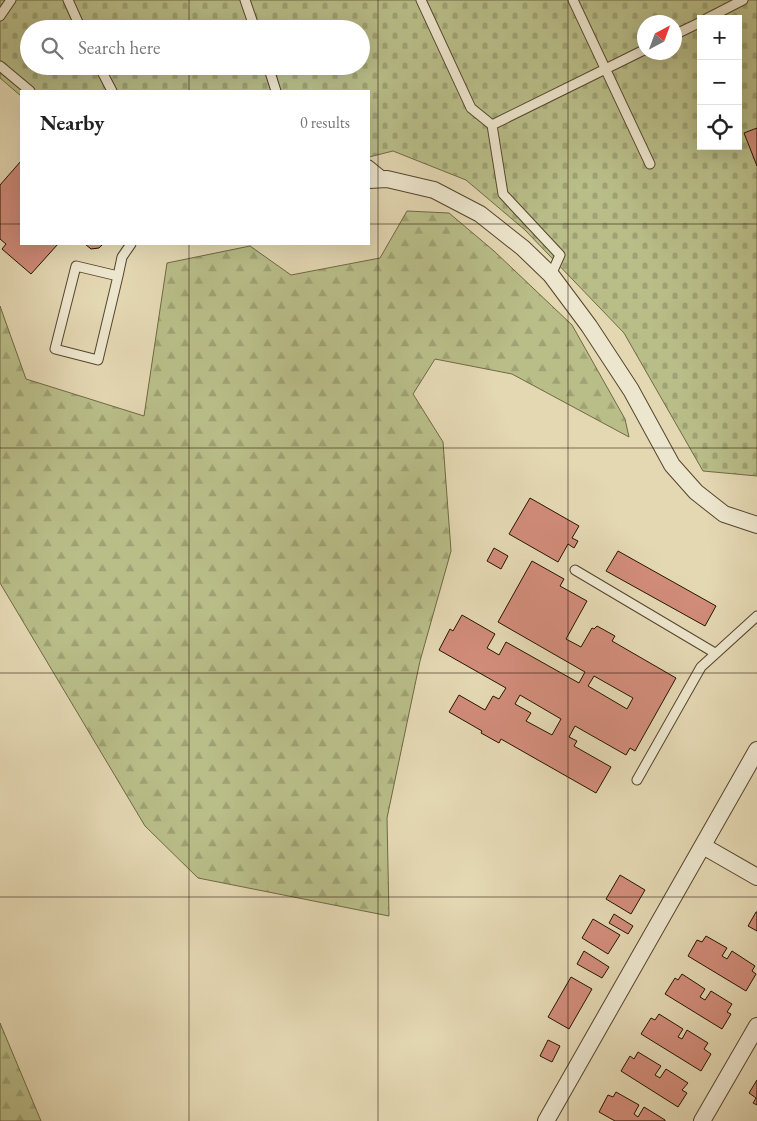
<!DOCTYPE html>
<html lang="en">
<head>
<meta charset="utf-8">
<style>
	body { margin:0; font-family:"EB Garamond",serif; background:#f2f2f2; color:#222 }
	.controls { position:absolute; right:15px; top:15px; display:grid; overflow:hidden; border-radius:0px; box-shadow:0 5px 20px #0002 }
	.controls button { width:45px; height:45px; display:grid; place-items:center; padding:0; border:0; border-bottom:1px solid #e0e0e0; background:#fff; color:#222; font:25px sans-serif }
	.compass { position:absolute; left:637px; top:15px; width:45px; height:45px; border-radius:50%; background:#fff; box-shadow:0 5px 20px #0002; rotate:41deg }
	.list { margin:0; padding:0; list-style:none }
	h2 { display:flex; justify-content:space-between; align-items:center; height:65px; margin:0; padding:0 20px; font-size:21px }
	h2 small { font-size:16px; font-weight:400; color:#767676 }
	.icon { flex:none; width:28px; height:28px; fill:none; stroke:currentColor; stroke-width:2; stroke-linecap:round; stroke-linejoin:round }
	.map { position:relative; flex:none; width:757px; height:1121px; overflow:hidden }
	.search { position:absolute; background:#fff; box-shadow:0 5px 20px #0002; left:20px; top:20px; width:350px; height:55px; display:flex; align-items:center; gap:12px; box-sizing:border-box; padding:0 18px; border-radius:28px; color:#767676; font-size:19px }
	.panel { position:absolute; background:#fff; box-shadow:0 5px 20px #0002; left:20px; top:90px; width:350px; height:155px; border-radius:0px }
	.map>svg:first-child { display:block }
	.forest { fill:url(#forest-firs); stroke:#6f6944 }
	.cemetery { fill:url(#cemetery-stones); stroke:#6f6944; fill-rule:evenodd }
	.building { fill:#d18c7a; stroke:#251400; fill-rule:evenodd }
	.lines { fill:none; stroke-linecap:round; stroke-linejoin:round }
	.service-casing { stroke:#55452d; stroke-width:11 }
	.minor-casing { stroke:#55452d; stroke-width:18 }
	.service { stroke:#ede6ce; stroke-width:9 }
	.minor { stroke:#ede6ce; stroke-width:16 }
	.grid { fill:none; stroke:#251400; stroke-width:1; stroke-opacity:0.55 }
</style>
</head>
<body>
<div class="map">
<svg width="757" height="1121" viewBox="0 0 757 1121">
	<defs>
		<pattern id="forest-firs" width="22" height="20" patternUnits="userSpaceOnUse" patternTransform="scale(1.25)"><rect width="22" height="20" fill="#b9be89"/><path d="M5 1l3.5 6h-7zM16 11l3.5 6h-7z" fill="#9fa274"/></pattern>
		<pattern id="cemetery-stones" width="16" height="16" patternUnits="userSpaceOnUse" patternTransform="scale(1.25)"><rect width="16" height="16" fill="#b9be89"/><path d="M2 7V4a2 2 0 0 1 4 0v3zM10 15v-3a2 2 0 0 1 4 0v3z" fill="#9fa274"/></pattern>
	</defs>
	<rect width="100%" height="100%" fill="#e4d8b3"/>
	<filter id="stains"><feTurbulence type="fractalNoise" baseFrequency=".004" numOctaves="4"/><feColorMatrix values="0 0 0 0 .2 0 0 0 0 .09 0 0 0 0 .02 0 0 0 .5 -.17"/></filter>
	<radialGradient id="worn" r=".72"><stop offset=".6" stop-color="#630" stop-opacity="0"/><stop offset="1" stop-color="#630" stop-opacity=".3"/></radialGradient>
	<!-- forest -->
	<path class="forest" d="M 407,211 L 449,213 L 494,251 L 572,325 L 625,419 L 629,437 L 512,374 L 435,359 L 413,394 L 443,442 L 451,551 L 420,661 L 387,818 L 389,916 L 198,878 L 145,826 L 0,583 L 0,306 L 26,379 L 144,416 L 167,263 L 250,246 L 291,275 L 380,258 Z
		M 0,1023 L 41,1121 L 0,1121 Z"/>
	<!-- cemetery -->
	<path class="cemetery" d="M 0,0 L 757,0 L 757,476 L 703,471 L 624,333 L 525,230 L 466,180 L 393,151 L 369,157 L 369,91 L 21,91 L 21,96 L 0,78 ZM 701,19 L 738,19 L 738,146 L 701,146 ZM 644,22 L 674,22 L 674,52 L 644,52 ZM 29,29 L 361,29 L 361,66 L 29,66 Z"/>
	<!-- building -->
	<path class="building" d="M 757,128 L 757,166 L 744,133 Z
		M 21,161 L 21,244 L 58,244 L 31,274 L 2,249 L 6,244 L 0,239 L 0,185 Z
		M 85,244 L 103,244 L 99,248 L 91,249 Z
		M 530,498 L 579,526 L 572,538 L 578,541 L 574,548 L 568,544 L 558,562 L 509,534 Z
		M 494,548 L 508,556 L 501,569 L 487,561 Z
		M 618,551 L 716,606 L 705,626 L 606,571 Z
		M 532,561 L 564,579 L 560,586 L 587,601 L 566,639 L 581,647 L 592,628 L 594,629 L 597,626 L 615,636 L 612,641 L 676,678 L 635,751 L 630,748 L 626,755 L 575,726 L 569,737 L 577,741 L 574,746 L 611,767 L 596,793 L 501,739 L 499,743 L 481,733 L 482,731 L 449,712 L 459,695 L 485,710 L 493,696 L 499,699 L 506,688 L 439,650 L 450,629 L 453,631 L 462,615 L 495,634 L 487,648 L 499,655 L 506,642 L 579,683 L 585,672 L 498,622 ZM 594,676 L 633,698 L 627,709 L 588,686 ZM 520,695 L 561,719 L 552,735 L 526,721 L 531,713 L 515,704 Z
		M 620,875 L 645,890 L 631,914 L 606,899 Z
		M 756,912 L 757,912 L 757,931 L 748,926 Z
		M 614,914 L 633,926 L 628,934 L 609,923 Z
		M 593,919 L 620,935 L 608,954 L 582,938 Z
		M 706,936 L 727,948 L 722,956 L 727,959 L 732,951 L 755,966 L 752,971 L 756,974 L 746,991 L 688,956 L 697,940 L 702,942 Z
		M 584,951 L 609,967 L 602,978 L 577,964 Z
		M 682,974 L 705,989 L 700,997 L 705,1000 L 711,991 L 732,1004 L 727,1012 L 731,1014 L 722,1029 L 665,994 L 675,978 L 678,980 Z
		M 571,977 L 592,989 L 569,1029 L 548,1017 Z
		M 659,1014 L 683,1029 L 678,1037 L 682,1039 L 687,1030 L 708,1043 L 704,1049 L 711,1054 L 701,1071 L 641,1034 L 651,1018 L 655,1020 Z
		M 548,1040 L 560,1046 L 552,1062 L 540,1056 Z
		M 638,1052 L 661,1066 L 655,1075 L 660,1078 L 666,1069 L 688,1083 L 682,1090 L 687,1093 L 678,1107 L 621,1071 L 630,1056 L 634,1059 Z
		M 757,1080 L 757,1105 L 753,1103 L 756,1098 L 749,1093 Z
		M 616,1092 L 639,1105 L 634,1114 L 638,1117 L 644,1107 L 665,1120 L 665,1121 L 615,1121 L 599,1112 L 608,1095 L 613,1097 Z"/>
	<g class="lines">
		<!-- service casing -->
		<g class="service-casing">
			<path id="service" d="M 68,0 L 81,29
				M 245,0 L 255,29
				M 421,0 L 471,108 L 492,125 L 503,194 L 560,255 L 551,275
				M 573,0 L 650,164
				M 0,16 L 11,0
				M 706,19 L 743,0
				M 674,35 L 701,22
				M 0,66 L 30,91
				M 99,66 L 112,91
				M 268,66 L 276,91
				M 492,125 L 644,50
				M 369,165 L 385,178
				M 76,266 L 118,276 L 98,360 L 55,349 Z
				M 118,276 L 122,257 L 131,244
				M 575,570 L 715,653
				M 637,780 L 701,667 L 757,616"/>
		</g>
		<!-- minor casing -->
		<g class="minor-casing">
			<path id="minor" d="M 369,180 L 387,179 L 434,190 L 480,214 L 523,248 L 551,275 L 589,326 L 631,390 L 672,465 L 696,492 L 724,514 L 757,525
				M 703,846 L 757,877
				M 546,1121 L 757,750
				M 702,1121 L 757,1026"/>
		</g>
		<!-- service -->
		<use href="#service" class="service"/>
		<!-- minor -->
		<use href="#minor" class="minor"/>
	</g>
	<!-- grid -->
	<path class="grid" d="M 189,0 L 189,29M 378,0 L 378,1121M 568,0 L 568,1121M 189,66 L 189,91M 0,224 L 21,224M 369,224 L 757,224M 189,244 L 189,1121M 0,448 L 757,448M 0,673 L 757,673M 0,897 L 757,897"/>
	<rect width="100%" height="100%" filter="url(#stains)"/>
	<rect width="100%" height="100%" fill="url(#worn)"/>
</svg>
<div class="controls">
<button>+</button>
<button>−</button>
<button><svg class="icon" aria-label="locate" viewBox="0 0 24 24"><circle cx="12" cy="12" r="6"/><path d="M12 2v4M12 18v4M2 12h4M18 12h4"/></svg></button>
</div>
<svg class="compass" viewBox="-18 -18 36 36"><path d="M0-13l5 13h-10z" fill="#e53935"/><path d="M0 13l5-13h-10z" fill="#767676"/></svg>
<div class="search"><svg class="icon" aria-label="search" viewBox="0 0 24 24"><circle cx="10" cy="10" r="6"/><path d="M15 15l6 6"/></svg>Search here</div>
<section class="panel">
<h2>Nearby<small>0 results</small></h2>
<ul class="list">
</ul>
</section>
</div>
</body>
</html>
